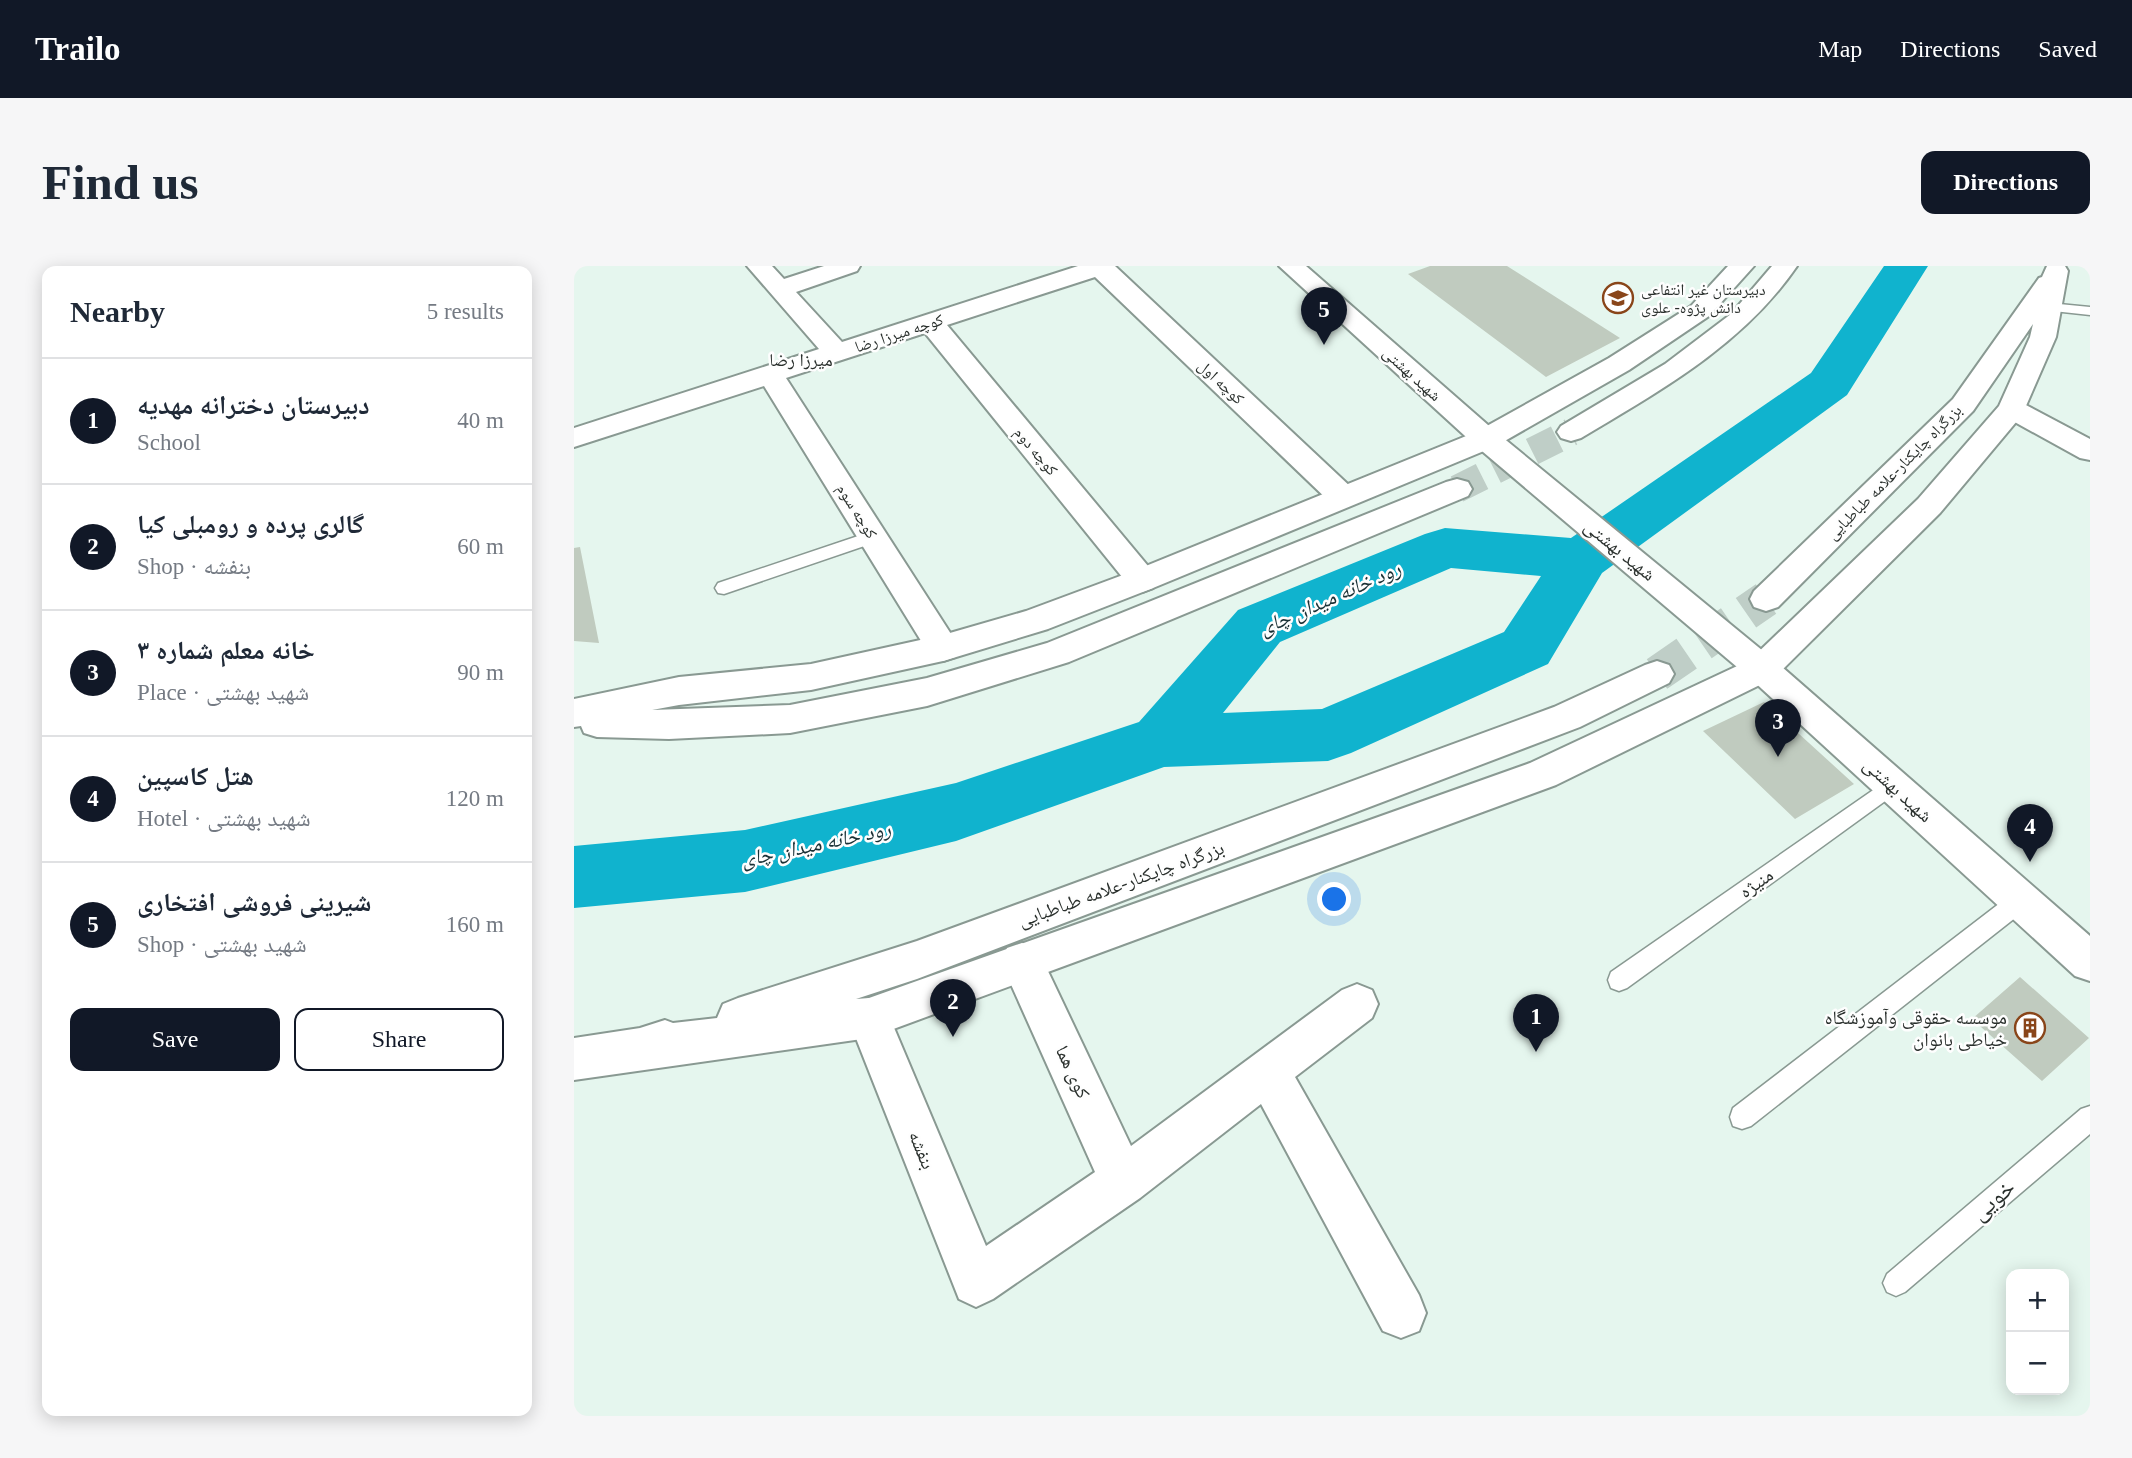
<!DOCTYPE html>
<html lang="en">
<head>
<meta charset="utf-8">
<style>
	body { margin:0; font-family:"Times New Roman","Noto Naskh Arabic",serif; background:#f6f6f7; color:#1f2937 }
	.controls { position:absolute; right:21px; bottom:21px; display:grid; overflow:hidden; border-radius:14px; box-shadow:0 4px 18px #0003 }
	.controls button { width:63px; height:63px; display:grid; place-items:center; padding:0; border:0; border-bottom:2px solid #e0e1e3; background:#fff; color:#1f2937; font:35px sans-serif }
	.you { position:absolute; left:761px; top:634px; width:24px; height:24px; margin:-18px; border:5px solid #fff; border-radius:50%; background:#1a73e8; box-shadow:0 0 0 10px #1a73e833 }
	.badge { display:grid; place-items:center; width:46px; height:46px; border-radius:50%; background:#111827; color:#fff; font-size:23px; font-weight:700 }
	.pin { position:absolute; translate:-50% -58px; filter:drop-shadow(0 2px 4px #0008) }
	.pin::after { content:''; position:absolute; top:37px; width:24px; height:21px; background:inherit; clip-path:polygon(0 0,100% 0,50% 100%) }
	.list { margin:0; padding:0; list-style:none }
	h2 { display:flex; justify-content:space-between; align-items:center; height:91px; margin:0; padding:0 28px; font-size:30px }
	h2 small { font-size:23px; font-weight:400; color:#747a83 }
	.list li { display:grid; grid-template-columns:46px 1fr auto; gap:21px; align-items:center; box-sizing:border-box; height:126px; padding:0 28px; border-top:2px solid #e0e1e3 }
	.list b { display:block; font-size:26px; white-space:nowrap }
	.list p { margin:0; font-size:23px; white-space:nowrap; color:#747a83 }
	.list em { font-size:23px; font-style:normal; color:#747a83 }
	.actions { display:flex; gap:14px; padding:21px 28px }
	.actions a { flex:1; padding:16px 0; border:2px solid #111827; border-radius:14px; text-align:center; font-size:24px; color:#111827 }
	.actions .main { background:#111827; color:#fff }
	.map { position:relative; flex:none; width:1516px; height:1150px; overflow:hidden; border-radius:14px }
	header { display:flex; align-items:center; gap:42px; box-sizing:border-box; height:98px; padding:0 35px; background:#111827; color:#fff }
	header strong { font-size:33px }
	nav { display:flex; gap:38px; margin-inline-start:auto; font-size:24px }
	.intro { display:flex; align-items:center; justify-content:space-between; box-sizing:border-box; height:168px; padding:0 42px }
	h1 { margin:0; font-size:49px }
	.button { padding:18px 32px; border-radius:14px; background:#111827; color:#fff; font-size:24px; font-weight:700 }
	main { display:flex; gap:42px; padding:0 42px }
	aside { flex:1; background:#fff; border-radius:14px; box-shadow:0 4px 18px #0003 }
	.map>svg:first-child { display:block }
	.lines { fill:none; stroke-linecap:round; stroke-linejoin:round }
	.river { fill:#10b3ce; fill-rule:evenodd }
	.building { fill:#c0cbbf }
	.trunk-tunnel-far1 { stroke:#bfcec7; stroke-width:28; stroke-dasharray:28 14; stroke-linecap:butt }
	.trunk-tunnel { stroke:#bfcec7; stroke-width:36; stroke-dasharray:36 18; stroke-linecap:butt }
	.service-casing { stroke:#899992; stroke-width:3 }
	.minor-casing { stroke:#899992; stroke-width:4 }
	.primary-casing { stroke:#899992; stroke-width:4 }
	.trunk-casing { stroke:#899992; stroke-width:4 }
	.service { fill:#fff; fill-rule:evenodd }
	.minor { fill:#fff; fill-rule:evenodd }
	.primary { fill:#fff; fill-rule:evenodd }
	.trunk { fill:#fff; fill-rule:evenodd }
	.labels { text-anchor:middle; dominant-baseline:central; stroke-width:5; stroke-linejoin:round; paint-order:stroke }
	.far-poi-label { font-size:16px; fill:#292f2c; stroke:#fefefe; text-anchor:start }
	.far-street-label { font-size:16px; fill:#292f2c; stroke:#fefefe }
	.far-neighbourhood-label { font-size:18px; fill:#292f2c; stroke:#fefefe }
	.street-label { font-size:19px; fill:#292f2c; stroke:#fefefe }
	.poi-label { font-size:19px; fill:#292f2c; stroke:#fefefe; text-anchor:end }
	.water-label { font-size:21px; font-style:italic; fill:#193035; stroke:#fefefe }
	.near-street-label { font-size:23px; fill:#292f2c; stroke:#fefefe }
</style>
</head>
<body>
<header>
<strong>Trailo</strong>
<nav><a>Map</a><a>Directions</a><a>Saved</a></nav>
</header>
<div class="intro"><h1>Find us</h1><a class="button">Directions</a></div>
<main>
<aside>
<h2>Nearby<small>5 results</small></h2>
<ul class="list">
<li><span class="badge">1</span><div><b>دبیرستان دخترانه مهدیه</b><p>School</p></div><em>40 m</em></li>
<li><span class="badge">2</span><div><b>گالری پرده و رومبلی کیا</b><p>Shop · بنفشه</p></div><em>60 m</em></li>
<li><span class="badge">3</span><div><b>خانه معلم شماره ۳</b><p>Place · شهید بهشتى</p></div><em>90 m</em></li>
<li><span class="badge">4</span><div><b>هتل کاسپین</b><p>Hotel · شهید بهشتى</p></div><em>120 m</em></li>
<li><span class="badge">5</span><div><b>شیرینی فروشی افتخاری</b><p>Shop · شهید بهشتى</p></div><em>160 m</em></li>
</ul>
<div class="actions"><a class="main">Save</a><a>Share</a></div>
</aside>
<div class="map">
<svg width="1516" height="1150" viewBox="0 0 1516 1150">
	<rect width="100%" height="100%" fill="#e5f6ee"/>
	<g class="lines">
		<!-- river -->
		<path class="river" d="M 1310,0 L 1354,0 L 1273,129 L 1028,307 L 974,398 L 777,487 L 754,495 L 590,501 L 382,575 L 171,626 L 0,642 L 0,580 L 171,564 L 382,517 L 565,456 L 664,344 L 851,268 L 871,262 L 997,272 L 1237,107 ZM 877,302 L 967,310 L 930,366 L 748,443 L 649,447 L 706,376 Z"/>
	</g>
	<!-- building -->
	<path class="building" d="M 856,0 L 933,0 L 1046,72 L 972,111 L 834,8 Z
		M 6,281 L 25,377 L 0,375 L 0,282 Z
		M 1190,436 L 1280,518 L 1221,553 L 1129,465 Z
		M 1446,711 L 1515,772 L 1468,815 L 1398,753 Z"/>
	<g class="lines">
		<!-- trunk-tunnel-far1 -->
		<path class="trunk-tunnel-far1" d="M 883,223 L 997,166"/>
		<!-- trunk-tunnel -->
		<path class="trunk-tunnel" d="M 1083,408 L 1192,333"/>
		<!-- service casing -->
		<g class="service-casing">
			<path id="service" d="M 1475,37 L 1516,41 L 1516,49 L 1470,44 L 1470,38 Z
				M 299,265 L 307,271 L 305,275 L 150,328 L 144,327 L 141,322 L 144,317 Z
				M 1318,511 L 1325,513 L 1328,519 L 1325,525 L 1053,722 L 1045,725 L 1037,722 L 1034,714 L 1037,706 Z
				M 1447,624 L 1455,627 L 1458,634 L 1455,641 L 1177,860 L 1168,863 L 1159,860 L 1156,851 L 1159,842 L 1439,627 Z
				M 1516,840 L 1516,868 L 1331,1026 L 1322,1030 L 1313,1026 L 1309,1017 L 1313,1008 L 1507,843 Z"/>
		</g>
		<!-- minor casing -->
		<g class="minor-casing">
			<path id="minor" d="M 173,0 L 198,0 L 210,13 L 250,0 L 286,0 L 283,5 L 222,26 L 268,76 L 504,0 L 541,0 L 780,224 L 784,231 L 780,238 L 769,241 L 758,238 L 521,11 L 373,59 L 579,306 L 584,314 L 579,322 L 568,326 L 557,322 L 351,67 L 212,112 L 386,382 L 381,391 L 369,395 L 357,391 L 190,120 L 0,181 L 0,162 L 245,83 Z
				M 1438,134 L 1448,137 L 1516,173 L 1516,194 L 1506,192 L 1428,149 L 1424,143 L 1428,137 Z
				M 448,677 L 463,682 L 557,880 L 768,724 L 783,718 L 798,724 L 804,738 L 798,752 L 721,811 L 845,1029 L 852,1047 L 845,1065 L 827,1072 L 809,1065 L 687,838 L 566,932 L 419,1033 L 402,1041 L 385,1033 L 274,752 L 280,738 L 295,732 L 310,738 L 412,980 L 521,906 L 427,696 L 433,682 Z"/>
		</g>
		<!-- primary casing -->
		<g class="primary-casing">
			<path id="primary" d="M 705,0 L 732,0 L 922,166 L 1200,394 L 1516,670 L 1516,715 L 1501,710 L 1176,412 L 902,180 Z"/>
		</g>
		<!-- trunk casing -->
		<g class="trunk-casing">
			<path id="trunk" d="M 1154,0 L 1180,0 L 1135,50 L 1055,104 L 922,180 L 579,322 L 474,363 L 369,395 L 237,424 L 105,439 L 78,444 L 216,439 L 353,412 L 473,377 L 872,216 L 883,213 L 894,216 L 898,223 L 894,230 L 495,396 L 353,440 L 216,467 L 95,473 L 23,471 L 10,467 L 7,460 L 0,461 L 0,433 L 105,411 L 237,398 L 369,369 L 452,345 L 557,306 L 902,166 L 1035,92 L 1117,40 Z
				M 1198,0 L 1223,0 C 1169,79 1087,124 1007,172 L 997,175 L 987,172 L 983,166 L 987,160 L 1091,98 L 1157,48 Z
				M 1473,0 L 1491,0 L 1494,5 L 1482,71 L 1448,149 L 1366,247 L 1200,412 L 982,519 L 295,772 L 0,814 L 0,772 L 66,762 L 91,754 L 99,757 L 143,752 L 149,738 L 164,732 L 343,675 L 980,441 L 1071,399 L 1083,395 L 1095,399 L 1100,408 L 1095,417 L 1006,461 L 343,713 L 282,733 L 295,732 L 956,497 L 1176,394 L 1344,233 L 1425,140 L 1456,71 L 1459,58 L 1399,145 L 1204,341 L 1192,345 L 1180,341 L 1176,333 L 1180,325 L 1379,133 L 1465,12 L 1468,11 Z"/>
		</g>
		<!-- service -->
		<use href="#service" class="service"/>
		<!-- minor -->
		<use href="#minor" class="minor"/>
		<!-- primary -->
		<use href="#primary" class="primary"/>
		<!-- trunk -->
		<use href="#trunk" class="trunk"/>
	</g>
	<!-- icons -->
	<defs>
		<g id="school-ring" transform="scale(1.575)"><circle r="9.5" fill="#fefefe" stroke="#894519" stroke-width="1.5"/><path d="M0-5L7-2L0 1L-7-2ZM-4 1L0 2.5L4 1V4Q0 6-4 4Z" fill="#894519"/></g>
		<g id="building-ring" transform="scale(1.575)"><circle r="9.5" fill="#fefefe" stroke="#894519" stroke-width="1.5"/><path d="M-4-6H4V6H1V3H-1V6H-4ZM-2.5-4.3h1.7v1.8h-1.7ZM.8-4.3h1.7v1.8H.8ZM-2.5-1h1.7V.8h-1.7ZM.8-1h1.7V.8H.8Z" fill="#894519"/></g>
	</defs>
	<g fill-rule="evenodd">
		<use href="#school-ring" x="1044" y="32"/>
		<use href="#building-ring" x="1456" y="762"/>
	</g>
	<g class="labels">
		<!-- far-poi labels -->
		<g class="far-poi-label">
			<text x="1067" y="23">دبیرستان غیر انتفاعی<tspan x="1067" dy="18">دانش پژوه- علوی</tspan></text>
		</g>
		<!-- far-street labels -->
		<g class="far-street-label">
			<text transform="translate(325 67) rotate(-18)">کوچه میرزا رضا</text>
			<text transform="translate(838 108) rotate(42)">شهید بهشتى</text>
			<text transform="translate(647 116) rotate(43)">کوچه اول</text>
			<text transform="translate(462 185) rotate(50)">کوچه دوم</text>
			<text transform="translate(1320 206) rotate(-45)">بزرگراه چایکنار-علامه طباطبایی</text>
			<text transform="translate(283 245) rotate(58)">کوچه سوم</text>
		</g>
		<!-- far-neighbourhood labels -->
		<g class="far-neighbourhood-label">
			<text x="227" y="94">میرزا رضا</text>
		</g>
		<!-- street labels -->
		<g class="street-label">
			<text transform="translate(1046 284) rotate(39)">شهید بهشتی</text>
			<text transform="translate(1324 524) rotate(42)">شهید بهشتى</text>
			<text transform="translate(1182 617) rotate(-35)">منیژه</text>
			<text transform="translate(547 618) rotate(-20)">بزرگراه چایکنار-علامه طباطبایی</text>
			<text transform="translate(499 806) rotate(65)">کوی هما</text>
			<text transform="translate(348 884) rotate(68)">بنفشه</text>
		</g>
		<!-- poi labels -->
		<g class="poi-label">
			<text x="1433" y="751">موسسه حقوقی وآموزشگاه<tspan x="1433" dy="22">خیاطی بانوان</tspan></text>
		</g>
		<!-- water labels -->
		<g class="water-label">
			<text transform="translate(756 332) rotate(-24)">رود خانه میدان چای</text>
			<text transform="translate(242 578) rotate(-12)">رود خانه میدان چای</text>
		</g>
		<!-- near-street labels -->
		<g class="near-street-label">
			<text transform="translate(1419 934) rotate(-41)">خویی</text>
		</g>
	</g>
</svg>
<div class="controls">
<button>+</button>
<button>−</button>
</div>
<div class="you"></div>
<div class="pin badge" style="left:962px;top:786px">1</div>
<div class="pin badge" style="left:379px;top:771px">2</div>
<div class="pin badge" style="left:1204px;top:491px">3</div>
<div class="pin badge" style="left:1456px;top:596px">4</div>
<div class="pin badge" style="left:750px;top:79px">5</div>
</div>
</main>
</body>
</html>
